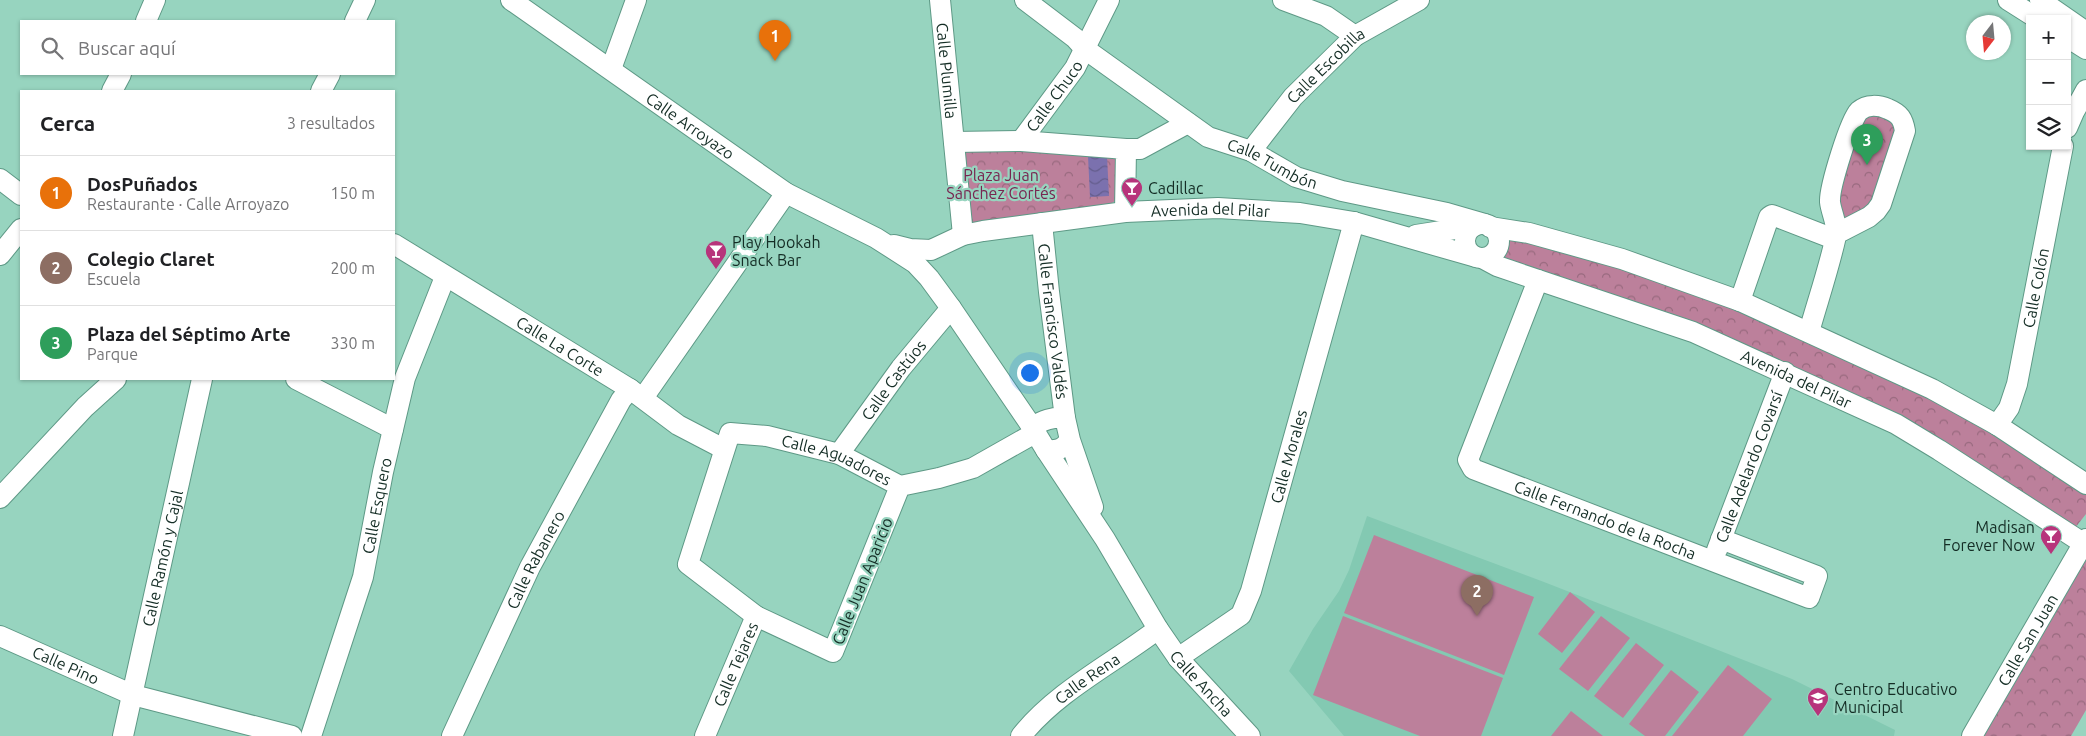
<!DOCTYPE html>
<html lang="es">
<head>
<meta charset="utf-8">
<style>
	body { margin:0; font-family:Ubuntu,sans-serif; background:#f6f6f6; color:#202124 }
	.controls { position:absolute; right:15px; top:15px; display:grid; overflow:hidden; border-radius:0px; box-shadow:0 1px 4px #0004 }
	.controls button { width:45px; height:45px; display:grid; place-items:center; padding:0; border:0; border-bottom:1px solid #e0e0e0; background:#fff; color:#202124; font:25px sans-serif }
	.compass { position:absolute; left:1966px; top:15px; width:45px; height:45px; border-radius:50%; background:#fff; box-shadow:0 1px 4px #0004; rotate:196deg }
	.you { position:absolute; left:1029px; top:372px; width:18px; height:18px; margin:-12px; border:4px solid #fff; border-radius:50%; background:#1a73e8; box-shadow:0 0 0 8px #1a73e833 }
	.badge { display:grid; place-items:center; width:32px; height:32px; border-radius:50%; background:#b7347b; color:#fff; font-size:16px; font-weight:700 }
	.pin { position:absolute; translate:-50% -41px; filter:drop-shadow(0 1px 2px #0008) }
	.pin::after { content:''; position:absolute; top:26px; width:18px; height:15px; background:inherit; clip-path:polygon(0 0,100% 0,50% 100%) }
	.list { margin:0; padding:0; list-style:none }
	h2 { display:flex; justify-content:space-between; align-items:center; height:65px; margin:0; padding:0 20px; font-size:21px }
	h2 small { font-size:16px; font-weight:400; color:#757577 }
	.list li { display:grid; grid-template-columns:32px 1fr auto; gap:15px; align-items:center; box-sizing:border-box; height:75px; padding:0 20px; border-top:1px solid #e0e0e0 }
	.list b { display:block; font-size:19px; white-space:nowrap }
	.list p { margin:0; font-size:16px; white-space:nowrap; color:#757577 }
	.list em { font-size:16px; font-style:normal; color:#757577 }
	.icon { flex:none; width:28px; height:28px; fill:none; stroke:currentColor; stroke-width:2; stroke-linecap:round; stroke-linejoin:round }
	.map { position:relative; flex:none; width:2086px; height:736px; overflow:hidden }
	.search { position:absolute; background:#fff; box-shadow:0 1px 4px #0004; left:20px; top:20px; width:375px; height:55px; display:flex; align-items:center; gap:12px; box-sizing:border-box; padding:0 18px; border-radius:0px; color:#757577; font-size:19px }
	.panel { position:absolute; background:#fff; box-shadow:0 1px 4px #0004; left:20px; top:90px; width:375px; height:290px; border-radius:0px }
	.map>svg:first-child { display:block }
	.built { fill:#83c9b2 }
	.grass { fill:#bc809b }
	.park { fill:url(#park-crowns) }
	.water { fill:url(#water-waves) }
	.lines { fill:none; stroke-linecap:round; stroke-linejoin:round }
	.street-casing { stroke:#5e9986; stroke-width:22 }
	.street { stroke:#fff; stroke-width:20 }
	.labels { text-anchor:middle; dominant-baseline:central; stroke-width:4.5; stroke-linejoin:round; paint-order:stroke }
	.street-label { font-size:16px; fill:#142d25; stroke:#97d4bf }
	.park-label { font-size:16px; fill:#782651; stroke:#97d4bf }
	.poi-label { font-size:16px; fill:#142d25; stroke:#97d4bf; text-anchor:start }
</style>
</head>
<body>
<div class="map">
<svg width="2086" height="736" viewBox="0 0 2086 736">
	<defs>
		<pattern id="park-crowns" width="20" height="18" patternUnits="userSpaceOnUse" patternTransform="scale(1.25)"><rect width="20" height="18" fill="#bc809b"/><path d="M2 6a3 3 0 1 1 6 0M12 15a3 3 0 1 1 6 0" fill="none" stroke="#98697e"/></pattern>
		<pattern id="water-waves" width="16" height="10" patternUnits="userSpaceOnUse" patternTransform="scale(1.25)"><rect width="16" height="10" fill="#7b71ae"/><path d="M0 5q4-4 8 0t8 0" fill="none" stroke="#645d8d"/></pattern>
	</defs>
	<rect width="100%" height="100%" fill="#97d4bf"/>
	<!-- built -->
	<path class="built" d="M 1367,516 L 1544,582 L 1792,679 L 1895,730 L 1894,736 L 1344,736 L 1289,671 L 1313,629 L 1339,591 L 1349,570 Z"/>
	<!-- grass -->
	<path class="grass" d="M 1374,535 L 1534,597 L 1504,675 L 1344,613 Z
		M 1570,592 L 1595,612 L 1562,653 L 1538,634 Z
		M 1343,616 L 1503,678 L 1481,736 L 1420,736 L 1313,695 Z
		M 1601,616 L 1630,638 L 1588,691 L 1559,669 Z
		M 1636,643 L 1664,665 L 1623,718 L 1594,696 Z
		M 1728,665 L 1772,699 L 1743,736 L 1672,736 Z
		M 1671,670 L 1699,692 L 1665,736 L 1645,736 L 1629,724 Z
		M 1571,711 L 1603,736 L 1551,736 Z"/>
	<!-- park -->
	<path class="park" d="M 1877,111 L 1897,124 L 1875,202 L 1842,222 L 1837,196 L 1858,124 L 1866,113 Z
		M 965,147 L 1116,154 L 1117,200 L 1110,204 L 977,224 L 968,221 L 960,156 Z
		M 1507,235 L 1645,272 L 1864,362 L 1996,432 L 2086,492 L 2086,514 L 2075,528 L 1903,423 L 1542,278 L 1499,256 Z
		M 2086,560 L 2086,710 L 2071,736 L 1984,736 Z"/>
	<!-- water -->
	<path class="water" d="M 1088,156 L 1107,156 L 1109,196 L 1090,197 Z"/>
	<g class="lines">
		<!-- street casing -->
		<g class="street-casing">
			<g id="street">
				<path id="s1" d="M 511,0 L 786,193 L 876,238 L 915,263 L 929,278 L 951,308 L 1032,427"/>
				<path id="s2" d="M 940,0 L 963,235"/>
				<path id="s3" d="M 1025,0 L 1075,38 L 1085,49 L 1208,137 L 1251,151 L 1296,177 L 1342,191 L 1447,213 L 1485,224"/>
				<path d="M 1283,0 L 1326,16 L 1355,36"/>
				<path d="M 2008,0 L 2038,19"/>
				<path d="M 2040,0 L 2086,32"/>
				<path d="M 146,21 L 155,0"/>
				<path d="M 355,21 L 365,0"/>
				<path d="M 2067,37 L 2086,49"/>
				<path d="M 611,69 L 636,0"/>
				<path d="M 112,91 L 121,74"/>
				<path d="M 321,91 L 330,74"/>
				<path d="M 2067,128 L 2074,112 L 2086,90"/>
				<path id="s4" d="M 1021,141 L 1075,68 L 1109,0"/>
				<path d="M 954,142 L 1021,141 L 1126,149 L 1125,212"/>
				<path d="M 1126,149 L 1140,149 L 1188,123"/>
				<path id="s5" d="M 1251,151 L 1293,97 L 1355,36 L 1419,0"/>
				<path d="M 0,179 L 21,195"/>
				<path id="s6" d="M 1042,223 L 1049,292 L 1065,418"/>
				<circle cx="1482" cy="241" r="17"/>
				<path d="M 1490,227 L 1529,233 L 1622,259 L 1740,301 L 1932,389 L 1997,425 L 2086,484"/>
				<path d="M 1416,235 L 1474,226"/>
				<path id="s7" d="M 394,244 L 630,389 L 678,425 L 724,449"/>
				<path id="s8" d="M 894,245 L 910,249 L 931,250 L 963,235 L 983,231 L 1125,212 L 1218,208 L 1300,213 L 1354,222 L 1476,257"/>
				<path d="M 0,255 L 21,229"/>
				<path id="s9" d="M 1484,259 L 1497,266 L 1538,280 L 1693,332 L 1896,424 L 1939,450 L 2086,545"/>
				<path id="s10" d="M 1538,280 L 1468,460 L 1473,469 L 1809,598 L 1817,576 L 1721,539"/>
				<path d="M 1740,301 L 1769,217 L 1772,215 L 1834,239"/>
				<path d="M 1809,332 C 1818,300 1829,268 1836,236 C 1838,225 1831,212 1830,202 C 1829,188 1850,120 1859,111 C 1867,104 1879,105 1888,109 C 1900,114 1903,119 1905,131 L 1881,204 L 1876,211 L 1869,217 L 1836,234"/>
				<path d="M 296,379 L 393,429"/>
				<path d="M 643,398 L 786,193"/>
				<path id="s11" d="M 1997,425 L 2009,408 L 2017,384 L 2063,146"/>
				<path d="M 1070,440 C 1063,449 1058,451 1046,450 L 1032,427 C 1043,420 1052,417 1065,418 L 1070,440 L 1093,507"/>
				<path id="s12" d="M 1046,450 L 1105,539 L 1158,629 L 1178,658 L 1250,736"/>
				<path id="s13" d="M 839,454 L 901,368 L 951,308"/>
				<path id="s14" d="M 900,486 L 833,652 L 756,616 L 688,564 L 730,433 L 767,436 L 839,454 L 900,486 L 939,478 L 973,468 L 1035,433"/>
				<path d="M 0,498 L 85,407 L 116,379"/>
				<path id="s15" d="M 1717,550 L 1785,372"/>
				<path id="s16" d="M 0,636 L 133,695 L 292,736"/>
				<path id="s17" d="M 1178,658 L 1241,615 L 1251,591 L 1354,222"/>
				<path id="s18" d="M 123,736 L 202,379"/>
				<path id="s19" d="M 311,736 L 363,577 L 383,472 L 405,378 L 445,277"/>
				<path id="s20" d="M 452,736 L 530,567 L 621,400 L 630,389"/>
				<path id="s21" d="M 705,736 L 756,616"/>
				<path id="s22" d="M 1021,736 C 1057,691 1112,664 1158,629"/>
				<path id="s23" d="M 1972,736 L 2086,539"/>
			</g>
		</g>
		<!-- street -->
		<use href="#street" class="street"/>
	</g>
	<!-- icons -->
	<defs>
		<g id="bar-pin" transform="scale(1.125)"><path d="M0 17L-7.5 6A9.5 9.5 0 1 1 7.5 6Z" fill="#b7347b" stroke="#97d4bf"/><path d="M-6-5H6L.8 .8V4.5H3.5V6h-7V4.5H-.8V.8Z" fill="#fff"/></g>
		<g id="school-pin" transform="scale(1.125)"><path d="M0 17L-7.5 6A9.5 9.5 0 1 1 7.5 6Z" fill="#b7347b" stroke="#97d4bf"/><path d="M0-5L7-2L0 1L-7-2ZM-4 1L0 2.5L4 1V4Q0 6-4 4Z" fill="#fff"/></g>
	</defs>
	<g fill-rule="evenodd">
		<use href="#bar-pin" x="1132" y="188"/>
		<use href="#bar-pin" x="716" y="251"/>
		<use href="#bar-pin" x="2051" y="536"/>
		<use href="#school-pin" x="1818" y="698"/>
	</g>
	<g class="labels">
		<!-- street labels -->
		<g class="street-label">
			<text stroke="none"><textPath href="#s5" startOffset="114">Calle Escobilla</textPath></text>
			<text stroke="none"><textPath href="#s2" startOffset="71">Calle Plumilla</textPath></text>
			<text stroke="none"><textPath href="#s4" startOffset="56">Calle Chuco</textPath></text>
			<text stroke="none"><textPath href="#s1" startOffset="219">Calle Arroyazo</textPath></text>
			<text stroke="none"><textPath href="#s3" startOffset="299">Calle Tumbón</textPath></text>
			<text stroke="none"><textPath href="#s8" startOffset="322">Avenida del Pilar</textPath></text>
			<text stroke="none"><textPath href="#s11" startOffset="144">Calle Colón</textPath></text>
			<text stroke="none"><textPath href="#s6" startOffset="99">Calle Francisco Valdés</textPath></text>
			<text stroke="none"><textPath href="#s7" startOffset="195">Calle La Corte</textPath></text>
			<text stroke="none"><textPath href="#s9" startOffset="335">Avenida del Pilar</textPath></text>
			<text stroke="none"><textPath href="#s13" startOffset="92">Calle Castúos</textPath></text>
			<text stroke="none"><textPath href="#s17" startOffset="242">Calle Morales</textPath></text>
			<text stroke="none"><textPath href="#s14" startOffset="598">Calle Aguadores</textPath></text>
			<text stroke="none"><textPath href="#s15" startOffset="89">Calle Adelardo Covarsí</textPath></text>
			<text stroke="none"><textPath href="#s19" startOffset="240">Calle Esquero</textPath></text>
			<text stroke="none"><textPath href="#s10" startOffset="345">Calle Fernando de la Rocha</textPath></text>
			<text stroke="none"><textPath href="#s18" startOffset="182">Calle Ramón y Cajal</textPath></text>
			<text stroke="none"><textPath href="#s20" startOffset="195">Calle Rabanero</textPath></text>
			<text transform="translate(862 581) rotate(-68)">Calle Juan Aparicio</text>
			<text stroke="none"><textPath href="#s23" startOffset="111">Calle San Juan</textPath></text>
			<text stroke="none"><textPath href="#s21" startOffset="78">Calle Tejares</textPath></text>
			<text stroke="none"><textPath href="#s16" startOffset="72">Calle Pino</textPath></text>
			<text stroke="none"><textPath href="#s22" startOffset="88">Calle Rena</textPath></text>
			<text stroke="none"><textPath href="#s12" startOffset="281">Calle Ancha</textPath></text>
		</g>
		<!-- park labels -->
		<g class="park-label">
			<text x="1001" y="175">Plaza Juan<tspan x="1001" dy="18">Sánchez Cortés</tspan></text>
		</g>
		<!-- poi labels -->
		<g class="poi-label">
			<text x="1148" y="188">Cadillac</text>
			<text x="732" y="242">Play Hookah<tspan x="732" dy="18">Snack Bar</tspan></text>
			<text x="2035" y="527" text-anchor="end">Madisan<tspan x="2035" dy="18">Forever Now</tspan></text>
			<text x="1834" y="689">Centro Educativo<tspan x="1834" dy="18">Municipal</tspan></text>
		</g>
	</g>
</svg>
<div class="controls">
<button>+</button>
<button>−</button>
<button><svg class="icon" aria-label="layers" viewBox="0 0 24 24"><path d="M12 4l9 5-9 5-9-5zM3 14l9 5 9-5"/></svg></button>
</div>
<svg class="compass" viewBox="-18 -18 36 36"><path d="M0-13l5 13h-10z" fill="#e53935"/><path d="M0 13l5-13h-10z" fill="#757577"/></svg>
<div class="you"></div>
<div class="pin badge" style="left:775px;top:61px;background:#e8710a">1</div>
<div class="pin badge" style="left:1477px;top:616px;background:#8d6e63">2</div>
<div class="pin badge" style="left:1867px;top:165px;background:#2e9e5b">3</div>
<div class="search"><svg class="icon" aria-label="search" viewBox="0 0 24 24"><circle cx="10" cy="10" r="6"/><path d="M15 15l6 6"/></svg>Buscar aquí</div>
<section class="panel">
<h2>Cerca<small>3 resultados</small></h2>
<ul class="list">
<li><span class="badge" style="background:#e8710a">1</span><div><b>DosPuñados</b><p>Restaurante · Calle Arroyazo</p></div><em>150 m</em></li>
<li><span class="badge" style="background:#8d6e63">2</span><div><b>Colegio Claret</b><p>Escuela</p></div><em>200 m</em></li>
<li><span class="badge" style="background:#2e9e5b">3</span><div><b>Plaza del Séptimo Arte</b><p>Parque</p></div><em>330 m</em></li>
</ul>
</section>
</div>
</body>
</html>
